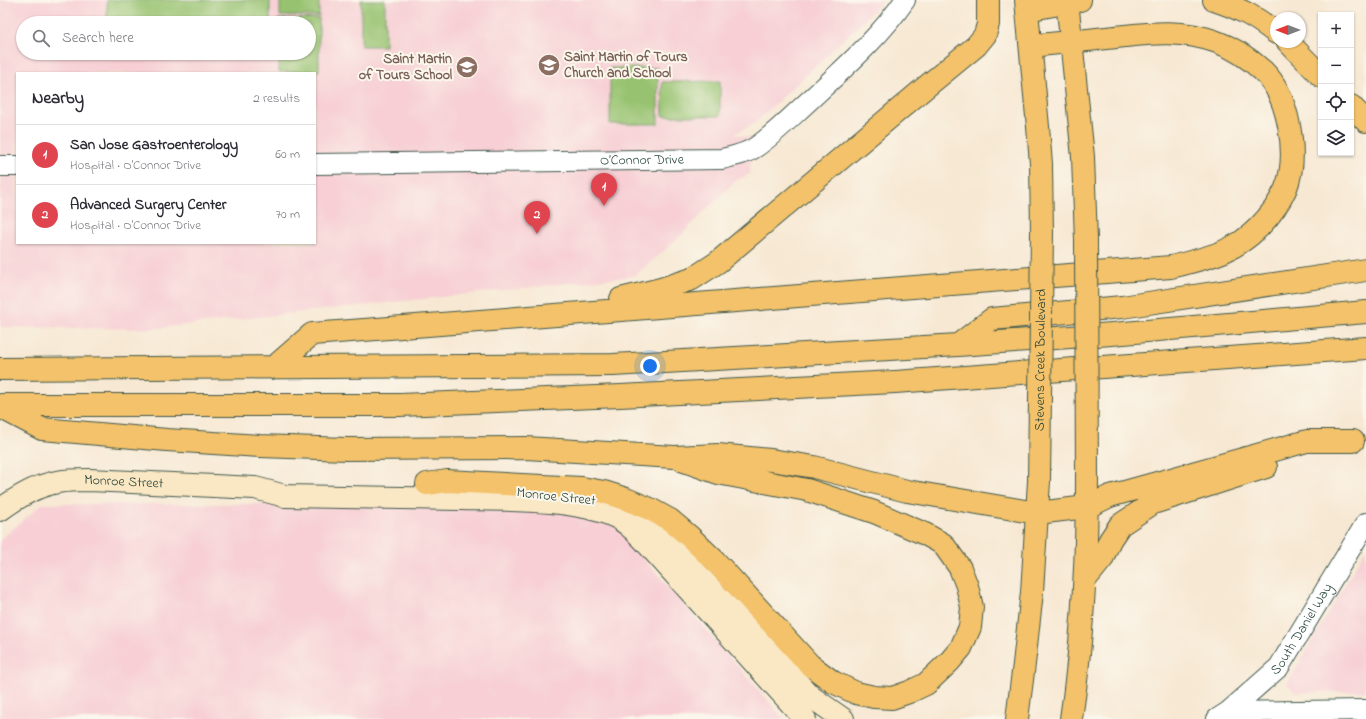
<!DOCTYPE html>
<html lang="en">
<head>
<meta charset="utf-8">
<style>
	body { margin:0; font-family:"Indie Flower",sans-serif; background:#f2f2f3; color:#2b2b33 }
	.controls { position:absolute; right:12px; top:12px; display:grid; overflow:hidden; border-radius:0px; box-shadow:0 1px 3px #0004 }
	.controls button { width:36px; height:36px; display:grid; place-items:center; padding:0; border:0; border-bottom:1px solid #e1e1e2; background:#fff; color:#2b2b33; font:20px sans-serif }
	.compass { position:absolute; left:1270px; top:12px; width:36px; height:36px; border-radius:50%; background:#fff; box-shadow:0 1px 3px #0004; rotate:270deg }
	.you { position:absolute; left:650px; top:366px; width:14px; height:14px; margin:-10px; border:3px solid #fff; border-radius:50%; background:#1a73e8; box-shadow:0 0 0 6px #1a73e833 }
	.badge { display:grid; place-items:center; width:26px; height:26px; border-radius:50%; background:#ea580c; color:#fff; font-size:13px; font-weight:700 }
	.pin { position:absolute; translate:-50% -33px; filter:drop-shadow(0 1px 2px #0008) }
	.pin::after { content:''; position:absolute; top:21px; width:14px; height:12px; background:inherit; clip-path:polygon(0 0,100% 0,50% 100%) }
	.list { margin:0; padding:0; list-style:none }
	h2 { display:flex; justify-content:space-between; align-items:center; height:52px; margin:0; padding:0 16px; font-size:17px }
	h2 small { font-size:13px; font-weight:400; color:#7c7c81 }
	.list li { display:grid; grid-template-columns:26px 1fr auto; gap:12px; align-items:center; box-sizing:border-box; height:60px; padding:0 16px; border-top:1px solid #e1e1e2 }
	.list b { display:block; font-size:15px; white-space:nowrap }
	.list p { margin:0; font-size:13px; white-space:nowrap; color:#7c7c81 }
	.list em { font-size:13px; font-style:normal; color:#7c7c81 }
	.icon { flex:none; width:22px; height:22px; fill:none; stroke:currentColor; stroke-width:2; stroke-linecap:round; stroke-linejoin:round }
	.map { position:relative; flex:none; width:1366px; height:719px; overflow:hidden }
	.search { position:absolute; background:#fff; box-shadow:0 1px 3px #0004; left:16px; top:16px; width:300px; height:44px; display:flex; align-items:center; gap:10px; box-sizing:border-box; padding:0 14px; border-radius:22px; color:#7c7c81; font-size:15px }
	.panel { position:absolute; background:#fff; box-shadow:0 1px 3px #0004; left:16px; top:72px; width:300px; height:172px; border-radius:0px }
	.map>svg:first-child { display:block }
	.built { fill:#f7cfd4; fill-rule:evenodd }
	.green { fill:#97c26f; stroke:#5b8052 }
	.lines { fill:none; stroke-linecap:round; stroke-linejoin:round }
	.street-casing { stroke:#3f574c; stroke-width:22 }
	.secondary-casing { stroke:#3f574c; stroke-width:24 }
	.primary-casing { stroke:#3f574c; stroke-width:24 }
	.highway-casing { stroke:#3f574c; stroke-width:24 }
	.street { stroke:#fff; stroke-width:20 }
	.secondary { stroke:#fae7c3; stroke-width:22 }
	.primary { stroke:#f3c26a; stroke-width:22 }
	.highway { stroke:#f3c26a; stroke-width:22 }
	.primary-bridge-casing { stroke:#3f574c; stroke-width:24; stroke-linecap:butt }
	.primary-bridge { stroke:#f3c26a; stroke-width:22 }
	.labels { text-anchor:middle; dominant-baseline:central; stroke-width:4; stroke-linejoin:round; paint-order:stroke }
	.education-label { font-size:14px; font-weight:bold; fill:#785e54; stroke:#fbf7ec; text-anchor:start }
	.street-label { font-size:14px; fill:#1f3d34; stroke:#fbf7ec }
</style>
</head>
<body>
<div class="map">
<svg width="1366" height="719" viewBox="0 0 1366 719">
	<rect width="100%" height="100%" fill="#fbf7ec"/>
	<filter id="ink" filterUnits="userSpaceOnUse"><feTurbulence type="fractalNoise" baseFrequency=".025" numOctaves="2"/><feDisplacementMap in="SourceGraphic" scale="8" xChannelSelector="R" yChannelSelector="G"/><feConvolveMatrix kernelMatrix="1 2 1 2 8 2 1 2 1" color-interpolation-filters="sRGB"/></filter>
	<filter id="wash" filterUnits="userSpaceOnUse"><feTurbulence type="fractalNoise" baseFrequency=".012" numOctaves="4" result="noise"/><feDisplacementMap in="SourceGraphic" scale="16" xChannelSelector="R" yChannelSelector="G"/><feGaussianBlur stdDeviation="0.9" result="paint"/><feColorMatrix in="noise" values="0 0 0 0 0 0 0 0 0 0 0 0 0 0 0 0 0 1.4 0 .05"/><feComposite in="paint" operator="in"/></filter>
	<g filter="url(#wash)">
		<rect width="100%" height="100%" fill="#f7e8d3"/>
		<!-- built -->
		<path class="built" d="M 0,0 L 883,0 L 880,5 L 755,123 L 734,134 L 752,138 L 750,174 L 735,181 L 670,246 L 634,276 L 150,329 L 0,327 ZM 23,23 L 309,23 L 309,53 L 23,53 ZM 17,73 L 315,73 L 315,243 L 17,243 Z
			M 42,504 L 576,504 L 616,527 L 784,719 L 0,719 L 0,540 Z
			M 1366,548 L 1366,691 L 1295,693 L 1287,684 Z"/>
		<!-- green -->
		<path class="green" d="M 107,0 L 270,0 L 270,23 L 107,23 Z
			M 280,0 L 319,0 L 319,16 L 280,16 Z
			M 361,0 L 385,0 L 385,46 L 361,46 Z
			M 319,18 L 319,71 L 279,72 L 279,53 L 309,53 L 309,23 L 278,23 L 278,19 Z
			M 610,68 L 658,68 L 658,124 L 610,124 Z
			M 720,81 L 720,116 L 663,116 L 662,82 Z"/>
	</g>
	<g filter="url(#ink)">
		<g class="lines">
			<!-- street casing -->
			<g class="street-casing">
				<g id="street">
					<path id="s1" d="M 315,164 L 722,159 C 734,156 746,154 756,147 C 776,133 793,115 811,99 C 844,68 879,38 905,0"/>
					<path d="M 0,166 L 17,166"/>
					<path d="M 1228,712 L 1366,710"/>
					<path id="s2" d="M 1217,719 L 1228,712 L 1279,667 L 1366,523"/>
				</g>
			</g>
			<!-- secondary casing -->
			<g class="secondary-casing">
				<g id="secondary">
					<path id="s3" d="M 0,510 C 15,499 32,488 49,484 C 62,480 76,480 90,480 L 255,488 L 285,496 C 343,497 402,498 460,499 C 507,500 574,498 616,517 C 626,522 634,530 642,538 L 805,719"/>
					<path d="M 636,516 L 664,538 L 810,696 L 843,719"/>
				</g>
			</g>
			<!-- primary casing -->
			<g class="primary-casing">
				<path id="primary" d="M 1026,0 L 1038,127 L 1041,164 L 1042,232
					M 1067,0 L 1083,157 L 1086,240
					M 1017,719 L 1024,664 L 1032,592 L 1039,481
					M 1071,719 C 1083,638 1087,557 1087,476"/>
			</g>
			<!-- highway casing -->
			<g class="highway-casing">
				<path id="highway" d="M 1214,0 C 1239,8 1256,17 1276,33
					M 1027,10 L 1080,0
					M 1288,42 L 1321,76
					M 1351,106 L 1366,121
					M 621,299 L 661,289 L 692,279 L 718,262 L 927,86 L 976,46 L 985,35 L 988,24 L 988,0
					M 958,345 L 992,319 L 1122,307 L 1366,270
					M 273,368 L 312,334 L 1171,267 C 1205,258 1232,254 1258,228 C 1269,217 1280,202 1286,188 C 1299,155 1289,96 1263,71 C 1250,59 1234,48 1217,42 C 1178,28 1146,34 1106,38 C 1081,41 1056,43 1031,46
					M 0,369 L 613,365 L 958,345 L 1112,334 L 1366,312
					M 1,405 L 400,405 L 620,396 L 895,382 L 1366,348
					M 0,407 L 42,429 L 167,440 L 260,446 L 347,449 L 526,448 L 674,457 L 718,455 L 771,460 L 814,467 L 907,491 L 1037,513 L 1087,507 L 1110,496 L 1307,441 L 1353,441
					M 427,484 L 447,481 L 582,488 L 604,492 L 626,499 L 650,509 L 670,520 L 689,536 L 715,561 L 810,665 L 833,682 L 856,693 L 874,697 L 892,698 L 909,692 L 926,684 L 950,661 L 961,648 L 970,627 L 972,607 L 967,586 L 960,568 L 943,544 L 925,534 L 874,512 L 807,490 L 718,473 L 684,461
					M 1085,580 L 1102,559 L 1110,540 L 1120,525 L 1153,503 L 1266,467"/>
			</g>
			<!-- street -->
			<use href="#street" class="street"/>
			<!-- secondary -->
			<use href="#secondary" class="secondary"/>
			<!-- primary -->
			<use href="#primary" class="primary"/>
			<!-- highway -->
			<use href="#highway" class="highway"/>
			<!-- primary-bridge casing -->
			<g class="primary-bridge-casing">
				<g id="primary-bridge">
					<path d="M 1086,240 L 1087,476"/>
					<path id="s4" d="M 1039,481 L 1042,232"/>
				</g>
			</g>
			<!-- primary-bridge -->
			<use href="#primary-bridge" class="primary-bridge"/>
		</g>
	</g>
	<!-- icons -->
	<defs>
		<g id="school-disc" transform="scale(1.15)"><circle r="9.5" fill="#8d6e63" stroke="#fbf7ec"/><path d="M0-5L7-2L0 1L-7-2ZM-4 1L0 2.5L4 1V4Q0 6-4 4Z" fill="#fff"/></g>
	</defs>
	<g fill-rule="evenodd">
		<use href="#school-disc" x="549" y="65"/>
		<use href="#school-disc" x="467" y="67"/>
	</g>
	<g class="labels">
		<!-- education labels -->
		<g class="education-label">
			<text x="564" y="57">Saint Martin of Tours<tspan x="564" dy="16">Church and School</tspan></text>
			<text x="452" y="59" text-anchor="end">Saint Martin<tspan x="452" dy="16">of Tours School</tspan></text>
		</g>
		<!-- street labels -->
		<g class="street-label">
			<text stroke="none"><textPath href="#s1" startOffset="327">O’Connor Drive</textPath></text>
			<text stroke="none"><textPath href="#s4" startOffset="121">Stevens Creek Boulevard</textPath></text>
			<text stroke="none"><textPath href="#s3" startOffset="131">Monroe Street</textPath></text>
			<text transform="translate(556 497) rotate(6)">Monroe Street</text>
			<text stroke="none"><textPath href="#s2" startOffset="125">South Daniel Way</textPath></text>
		</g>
	</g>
</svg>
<div class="controls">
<button>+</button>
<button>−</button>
<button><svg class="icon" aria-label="locate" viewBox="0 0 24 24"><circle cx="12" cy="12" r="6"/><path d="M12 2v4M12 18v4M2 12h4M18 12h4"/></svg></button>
<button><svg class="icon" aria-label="layers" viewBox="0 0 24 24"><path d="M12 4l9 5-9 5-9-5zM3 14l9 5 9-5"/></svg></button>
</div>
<svg class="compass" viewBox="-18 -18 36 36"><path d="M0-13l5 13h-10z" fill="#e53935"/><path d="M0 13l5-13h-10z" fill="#7c7c81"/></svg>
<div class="you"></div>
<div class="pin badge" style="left:604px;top:206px;background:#e0444e">1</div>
<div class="pin badge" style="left:537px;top:234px;background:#e0444e">2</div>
<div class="search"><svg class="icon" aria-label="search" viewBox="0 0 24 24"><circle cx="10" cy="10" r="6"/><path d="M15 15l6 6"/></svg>Search here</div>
<section class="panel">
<h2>Nearby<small>2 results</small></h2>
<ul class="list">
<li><span class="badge" style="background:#e0444e">1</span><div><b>San Jose Gastroenterology</b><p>Hospital · O’Connor Drive</p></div><em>60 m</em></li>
<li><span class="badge" style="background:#e0444e">2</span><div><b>Advanced Surgery Center</b><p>Hospital · O’Connor Drive</p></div><em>70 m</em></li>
</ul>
</section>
</div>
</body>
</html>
